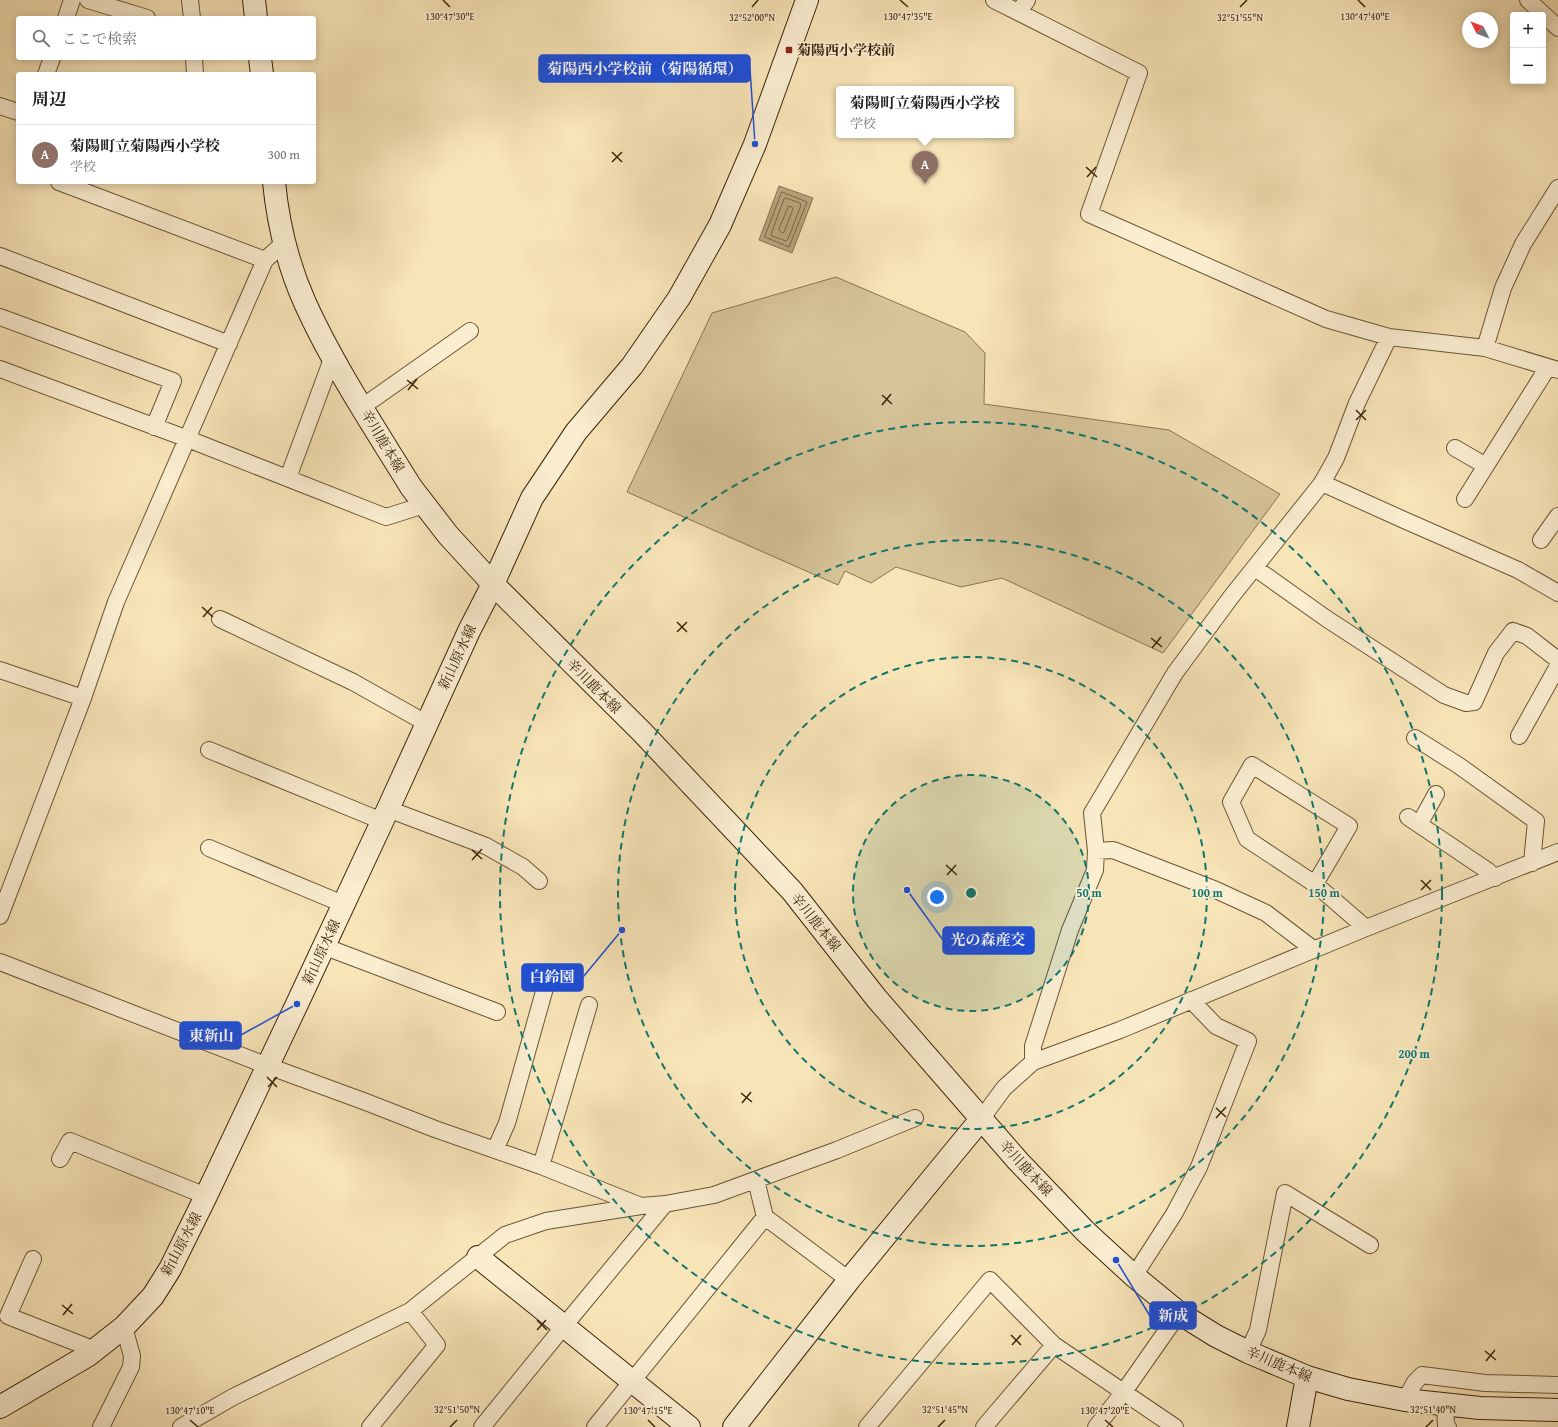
<!DOCTYPE html>
<html lang="ja">
<head>
<meta charset="utf-8">
<style>
	body { margin:0; font-family:"Gentium Book Plus","Noto Serif JP",serif; background:#f2f2f2; color:#202124 }
	.controls { position:absolute; right:12px; top:12px; display:grid; overflow:hidden; border-radius:4px; box-shadow:0 2px 10px #0003 }
	.controls button { width:36px; height:36px; display:grid; place-items:center; padding:0; border:0; border-bottom:1px solid #e0e0e0; background:#fff; color:#202124; font:20px sans-serif }
	.compass { position:absolute; left:1462px; top:12px; width:36px; height:36px; border-radius:50%; background:#fff; box-shadow:0 2px 10px #0003; rotate:312deg }
	.you { position:absolute; left:937px; top:897px; width:14px; height:14px; margin:-10px; border:3px solid #fff; border-radius:50%; background:#1a73e8; box-shadow:0 0 0 6px #1a73e833 }
	.badge { display:grid; place-items:center; width:26px; height:26px; border-radius:50%; background:#8f2418; color:#fff; font-size:13px; font-weight:700 }
	.pin { position:absolute; translate:-50% -33px; filter:drop-shadow(0 1px 2px #0008) }
	.pin::after { content:''; position:absolute; top:21px; width:14px; height:12px; background:inherit; clip-path:polygon(0 0,100% 0,50% 100%) }
	.popup { position:absolute; left:836px; top:86px; width:178px; height:52px; box-sizing:border-box; display:grid; place-content:center; border-radius:4px; background:#fff; filter:drop-shadow(0 1px 3px #0005); font-size:13px; white-space:nowrap; color:#757577 }
	.popup b { font-size:15px; color:#202124 }
	.popup::after { content:''; position:absolute; left:50%; top:100%; margin-left:-8px; border:8px solid transparent; border-top-color:#fff }
	.list { margin:0; padding:0; list-style:none }
	h2 { display:flex; justify-content:space-between; align-items:center; height:52px; margin:0; padding:0 16px; font-size:17px }
	h2 small { font-size:13px; font-weight:400; color:#757577 }
	.list li { display:grid; grid-template-columns:26px 1fr auto; gap:12px; align-items:center; box-sizing:border-box; height:60px; padding:0 16px; border-top:1px solid #e0e0e0 }
	.list b { display:block; font-size:15px; white-space:nowrap }
	.list p { margin:0; font-size:13px; white-space:nowrap; color:#757577 }
	.list em { font-size:13px; font-style:normal; color:#757577 }
	.icon { flex:none; width:22px; height:22px; fill:none; stroke:currentColor; stroke-width:2; stroke-linecap:round; stroke-linejoin:round }
	.map { position:relative; flex:none; width:1558px; height:1427px; overflow:hidden }
	.search { position:absolute; background:#fff; box-shadow:0 2px 10px #0003; left:16px; top:16px; width:300px; height:44px; display:flex; align-items:center; gap:10px; box-sizing:border-box; padding:0 14px; border-radius:4px; color:#757577; font-size:15px }
	.panel { position:absolute; background:#fff; box-shadow:0 2px 10px #0003; left:16px; top:72px; width:300px; height:112px; border-radius:4px }
	.map>svg:first-child { display:block }
	.green { fill:#d7c499; stroke:#897450 }
	.water { fill:#b7a37c; stroke:#85714e }
	.lines { fill:none; stroke-linecap:round; stroke-linejoin:round }
	.shore { stroke:#796442; stroke-width:1 }
	.street-casing { stroke:#6a5534; stroke-width:18 }
	.secondary-casing { stroke:#3b2508; stroke-width:24 }
	.street { stroke:#faedd0; stroke-width:16 }
	.secondary { stroke:#faedd0; stroke-width:22 }
	.ticks { fill:none; stroke:#3b2508; stroke-width:1.5 }
	.ring { fill:none; stroke:#0f766e; stroke-width:2; stroke-dasharray:7 5 }
	.poi-dot { fill:#8f2418; stroke:#faedd0; stroke-width:1.5 }
	.labels { text-anchor:middle; dominant-baseline:central; stroke-width:3.5; stroke-linejoin:round; paint-order:stroke }
	.poi-label { font-size:14px; font-weight:bold; fill:#3b2508; stroke:#faedd0; text-anchor:start }
	.street-label { font-size:14px; fill:#3b2508; stroke:#faedd0 }
	.ticks-label { font-size:10px; text-anchor:middle; fill:#3b2508; stroke:#faedd0; stroke-width:3.5; stroke-linejoin:round; paint-order:stroke }
	.centre { fill:#0f766e; stroke:#faedd0; stroke-width:2 }
	.ring-label { font-size:12px; text-anchor:middle; font-weight:bold; fill:#0f766e; stroke:#faedd0; stroke-width:3.5; stroke-linejoin:round; paint-order:stroke }
	.leader { fill:none; stroke:#1d4ed8; stroke-width:1.5 }
	.callout-dot { fill:#1d4ed8; stroke:#faedd0; stroke-width:1.5 }
	.callout { fill:#1d4ed8; stroke:#1d4ed8; stroke-width:1.5 }
	.callout-label { font-size:15px; text-anchor:middle; font-weight:bold; fill:#fff }
</style>
</head>
<body>
<div class="map">
<svg width="1558" height="1427" viewBox="0 0 1558 1427">
	<rect width="100%" height="100%" fill="#f7e4b7"/>
	<filter id="stains"><feTurbulence type="fractalNoise" baseFrequency=".005" numOctaves="4"/><feColorMatrix values="0 0 0 0 .2 0 0 0 0 .09 0 0 0 0 .02 0 0 0 .5 -.17"/></filter>
	<radialGradient id="worn" r=".72"><stop offset=".6" stop-color="#630" stop-opacity="0"/><stop offset="1" stop-color="#630" stop-opacity=".3"/></radialGradient>
	<!-- green -->
	<path class="green" d="M 836,277 L 965,332 L 985,353 L 984,404 L 1169,430 L 1280,494 L 1163,653 L 1002,578 L 961,587 L 896,567 L 871,583 L 845,571 L 838,585 L 627,492 L 712,313 Z"/>
	<!-- water -->
	<path class="water" d="M 779,186 L 813,198 L 792,253 L 759,240 Z"/>
	<g class="lines">
		<!-- shore -->
		<path class="shore" d="M 782,192 L 807,202 L 789,247 L 765,237 Z
			M 786,198 L 800,203 L 801,205 L 788,239 L 786,241 L 772,236 L 771,234 L 784,199 Z
			M 789,206 L 792,207 L 793,209 L 784,232 L 782,233 L 779,230 Z"/>
		<!-- street casing -->
		<g class="street-casing">
			<path id="street" d="M 88,0 L 147,18
				M 190,0 L 192,18
				M 994,0 L 1139,73 L 1089,214 L 1326,319 L 1389,337 L 1485,348 L 1558,370
				M 1528,0 L 1558,28
				M 1019,12 L 1027,0
				M 66,18 L 72,0
				M 194,58 L 195,74
				M 46,74 L 52,58
				M 0,106 L 18,112
				M 59,182 L 265,260
				M 0,256 L 229,344
				M 0,317 L 173,381 L 154,427
				M 1485,348 L 1503,288 L 1523,244 L 1558,188
				M 0,369 L 188,439 L 386,517 L 424,505
				M 362,407 L 470,331
				M 1455,448 L 1486,466
				M 288,478 L 332,359
				M 1322,483 L 1404,520 L 1518,570 L 1558,593
				M 1465,499 L 1548,367
				M 1541,540 L 1558,516
				M 1255,568 L 1327,619 L 1444,695 L 1466,703 L 1474,702 L 1496,653 L 1513,631 L 1527,636 L 1558,660
				M 220,619 L 353,682 L 426,723
				M 0,670 L 83,698
				M 1519,736 L 1558,666
				M 1415,738 L 1458,765 L 1536,821 L 1532,863
				M 209,750 L 382,821
				M 388,809 L 486,846 L 523,867 L 539,881
				M 1408,817 L 1488,871 L 1495,878
				M 1420,823 L 1436,794
				M 209,848 L 343,904
				M 1096,851 L 1113,850 L 1216,890 L 1266,913 L 1313,949
				M 1315,884 L 1349,826 L 1252,765 L 1231,802 L 1247,839 L 1315,884 L 1366,928
				M 0,916 L 83,698 L 116,602 L 265,260 L 284,243
				M 323,946 L 497,1012
				M 0,962 L 268,1066 L 366,1102 L 435,1129 L 541,1166 L 641,1206
				M 1033,1062 L 1033,1046 L 1070,930 L 1095,870 L 1096,851 L 1092,813 L 1175,673 L 1231,597 L 1322,483 L 1336,458 L 1357,403 L 1389,337
				M 982,1118 L 1004,1088 L 1033,1062 L 1120,1030 L 1366,928 L 1558,852
				M 495,1150 L 507,1123 L 545,988
				M 60,1159 L 70,1141 L 206,1196
				M 541,1166 L 589,1005
				M 756,1180 L 765,1217 L 849,1280
				M 33,1259 L 8,1316 L 95,1350
				M 1134,1276 L 1174,1214 L 1199,1167 L 1248,1041 L 1216,1026 L 1191,1000
				M 1248,1352 L 1258,1330 L 1285,1193 L 1370,1245
				M 1405,1400 L 1415,1382 L 1422,1375 L 1485,1383 L 1558,1385
				M 1445,1404 L 1446,1426 L 1448,1427
				M 101,1427 L 131,1367 L 132,1356 L 124,1327
				M 181,1427 L 233,1397 L 410,1311 L 505,1235 L 546,1221 L 641,1206 L 665,1204 L 714,1195 L 837,1150 L 915,1118
				M 370,1427 L 437,1345 L 410,1311
				M 482,1427 L 564,1326 L 665,1204
				M 595,1427 L 765,1217
				M 867,1427 L 990,1280 L 1054,1345 L 1175,1427
				M 984,1427 L 1054,1345
				M 1096,1427 L 1123,1393 L 1179,1313"/>
		</g>
		<!-- secondary casing -->
		<g class="secondary-casing">
			<path id="secondary" d="M 254,0 L 256,18
				M 260,58 L 262,74
				M 274,182 C 278,223 288,265 305,303 C 334,367 374,427 411,487 L 448,535 L 493,584 L 641,731 L 792,891 L 877,999 L 1018,1161 L 1086,1232 L 1134,1276 L 1179,1313 L 1216,1336 L 1248,1352 L 1307,1377 L 1348,1389 L 1405,1400 L 1480,1408 L 1558,1410
				M 478,1257 L 689,1427
				M 0,1407 L 87,1356 L 124,1327 L 153,1296 L 170,1269 L 206,1196 L 297,1004 L 388,809 L 469,631 L 493,584 L 532,498 L 576,432 L 632,366 L 679,298 L 720,225 L 755,144 L 807,0
				M 734,1427 L 849,1280 L 982,1118
				M 1298,1427 L 1307,1377"/>
		</g>
		<!-- street -->
		<use href="#street" class="street"/>
		<!-- secondary -->
		<use href="#secondary" class="secondary"/>
	</g>
	<!-- ticks -->
	<path class="ticks" d="M 443,0 L 450,7M 900,0 L 908,7M 1358,0 L 1365,7M 752,7 L 758,0M 1240,7 L 1247,0M 612,152 L 622,162M 612,162 L 622,152M 1086,167 L 1097,177M 1087,177 L 1096,167M 407,380 L 418,389M 408,390 L 417,379M 882,395 L 892,404M 882,405 L 891,394M 1356,410 L 1366,420M 1356,420 L 1366,410M 202,607 L 213,617M 203,617 L 212,607M 677,622 L 687,632M 677,632 L 687,622M 1151,638 L 1162,647M 1152,648 L 1161,637M 472,850 L 482,859M 472,860 L 482,849M 946,865 L 957,875M 947,875 L 956,865M 1421,880 L 1431,890M 1421,890 L 1431,880M 267,1077 L 277,1087M 268,1087 L 277,1077M 741,1093 L 752,1102M 742,1103 L 751,1092M 1216,1108 L 1226,1117M 1216,1118 L 1226,1107M 62,1305 L 73,1314M 63,1315 L 72,1304M 537,1320 L 547,1330M 537,1330 L 546,1320M 1011,1335 L 1021,1345M 1012,1345 L 1021,1335M 1485,1351 L 1496,1360M 1486,1361 L 1495,1350M 190,1420 L 198,1427M 648,1420 L 655,1427M 1105,1420 L 1113,1427M 450,1427 L 457,1420M 938,1427 L 945,1420M 1426,1427 L 1433,1420"/>
	<!-- distance rings -->
	<circle cx="971" cy="893" r="118" fill="#0f766e" fill-opacity=".12"/>
	<g class="ring">
		<circle cx="971" cy="893" r="118"/>
		<circle cx="971" cy="893" r="236"/>
		<circle cx="971" cy="893" r="353"/>
		<circle cx="971" cy="893" r="471"/>
	</g>
	<!-- markers -->
	<rect class="poi-dot" x="785" y="46" width="8" height="8" rx="2"/>
	<g class="labels">
		<!-- poi labels -->
		<g class="poi-label">
			<text x="797" y="50">菊陽西小学校前</text>
		</g>
		<!-- street labels -->
		<g class="street-label">
			<text transform="translate(383 441) rotate(59)">辛川鹿本線</text>
			<text transform="translate(457 657) rotate(-65)">新山原水線</text>
			<text transform="translate(594 686) rotate(45)">辛川鹿本線</text>
			<text transform="translate(816 922) rotate(51)">辛川鹿本線</text>
			<text transform="translate(321 952) rotate(-65)">新山原水線</text>
			<text transform="translate(1026 1168) rotate(47)">辛川鹿本線</text>
			<text transform="translate(181 1244) rotate(-62)">新山原水線</text>
			<text transform="translate(1279 1364) rotate(23)">辛川鹿本線</text>
		</g>
	</g>
	<g class="ticks-label">
		<text x="450" y="20">130°47'30"E</text>
		<text x="908" y="20">130°47'35"E</text>
		<text x="1365" y="20">130°47'40"E</text>
		<text x="752" y="21">32°52'00"N</text>
		<text x="1240" y="21">32°51'55"N</text>
		<text x="457" y="1413">32°51'50"N</text>
		<text x="945" y="1413">32°51'45"N</text>
		<text x="1433" y="1413">32°51'40"N</text>
		<text x="190" y="1414">130°47'10"E</text>
		<text x="648" y="1414">130°47'15"E</text>
		<text x="1105" y="1414">130°47'20"E</text>
	</g>
	<circle cx="971" cy="893" r="6" class="centre"/>
	<g class="ring-label">
		<text x="1089" y="897">50 m</text>
		<text x="1207" y="897">100 m</text>
		<text x="1324" y="897">150 m</text>
		<text x="1414" y="1058">200 m</text>
	</g>
	<!-- callouts -->
	<path class="leader" d="M755 144L750 69M907 890L943 940M622 930L583 977M297 1004L241 1035M1116 1260L1150 1316"/>
	<g class="callout-dot">
		<circle cx="755" cy="144" r="4"/>
		<circle cx="907" cy="890" r="4"/>
		<circle cx="622" cy="930" r="4"/>
		<circle cx="297" cy="1004" r="4"/>
		<circle cx="1116" cy="1260" r="4"/>
	</g>
	<g class="callout">
		<rect x="539" y="55" width="211" height="27" rx="4"/>
		<rect x="943" y="927" width="91" height="27" rx="4"/>
		<rect x="522" y="964" width="61" height="27" rx="4"/>
		<rect x="180" y="1022" width="61" height="27" rx="4"/>
		<rect x="1150" y="1302" width="46" height="27" rx="4"/>
	</g>
	<g class="callout-label">
		<text x="645" y="74">菊陽西小学校前（菊陽循環）</text>
		<text x="988" y="945">光の森産交</text>
		<text x="552" y="982">白鈴園</text>
		<text x="211" y="1041">東新山</text>
		<text x="1173" y="1321">新成</text>
	</g>
	<rect width="100%" height="100%" filter="url(#stains)"/>
	<rect width="100%" height="100%" fill="url(#worn)"/>
</svg>
<div class="controls">
<button>+</button>
<button>−</button>
</div>
<svg class="compass" viewBox="-18 -18 36 36"><path d="M0-13l5 13h-10z" fill="#e53935"/><path d="M0 13l5-13h-10z" fill="#757577"/></svg>
<div class="you"></div>
<div class="pin badge" style="left:925px;top:184px;background:#8d6e63">A</div>
<div class="popup"><b>菊陽町立菊陽西小学校</b>学校</div>
<div class="search"><svg class="icon" aria-label="search" viewBox="0 0 24 24"><circle cx="10" cy="10" r="6"/><path d="M15 15l6 6"/></svg>ここで検索</div>
<section class="panel">
<h2>周辺<small></small></h2>
<ul class="list">
<li><span class="badge" style="background:#8d6e63">A</span><div><b>菊陽町立菊陽西小学校</b><p>学校</p></div><em>300 m</em></li>
</ul>
</section>
</div>
</body>
</html>
